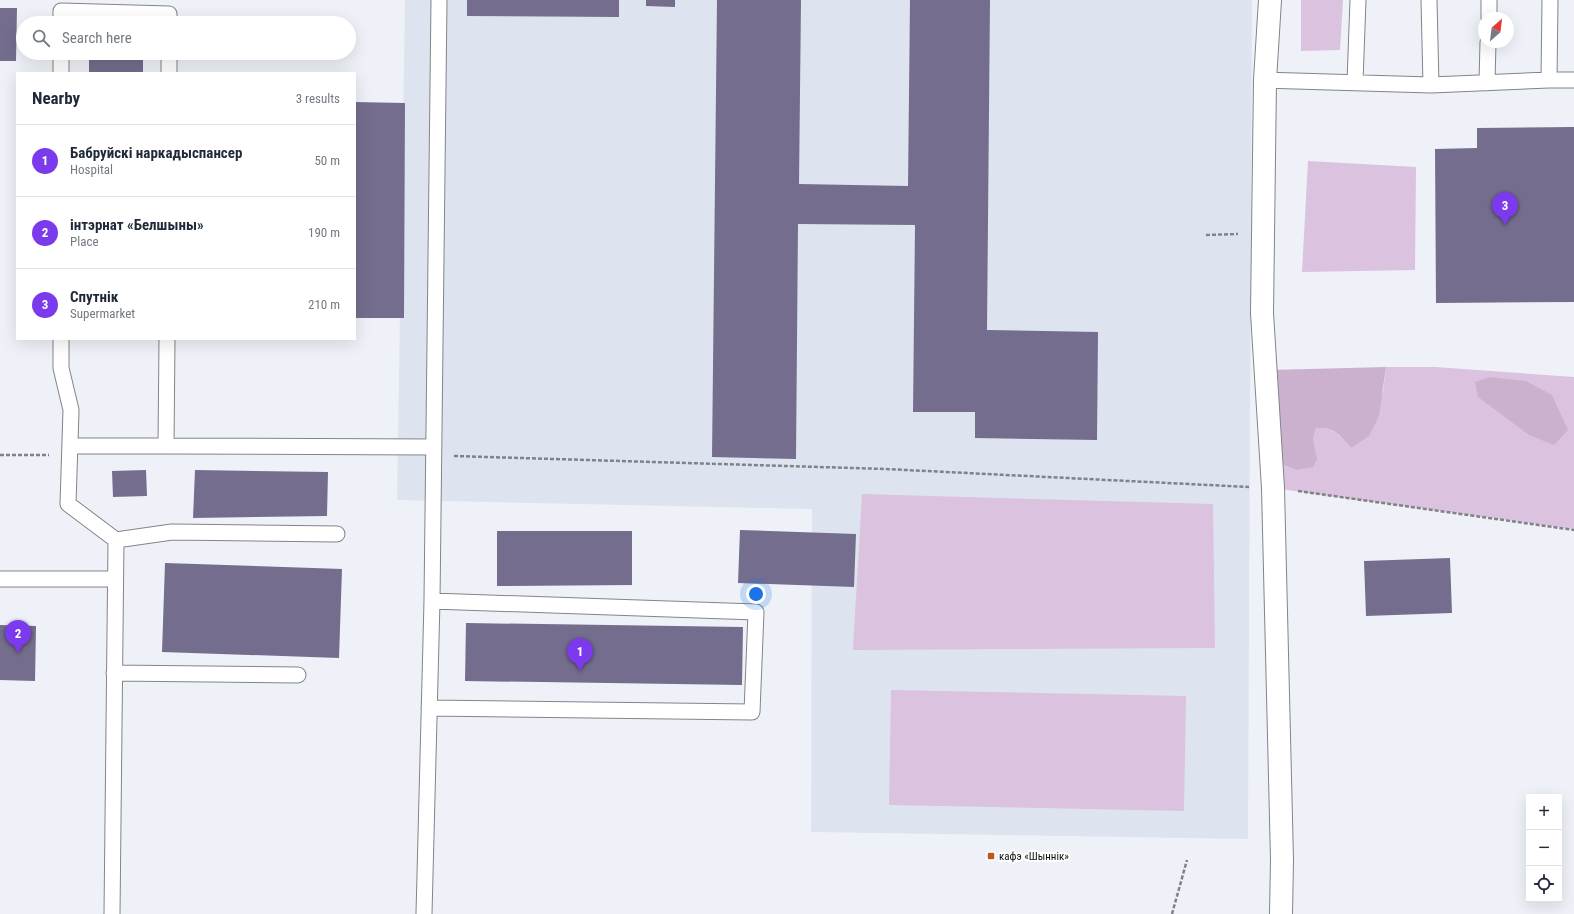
<!DOCTYPE html>
<html lang="en">
<head>
<meta charset="utf-8">
<style>
	body { margin:0; font-family:"Roboto Condensed",sans-serif; background:#f6f6f7; color:#1f2937 }
	.controls { position:absolute; right:12px; bottom:12px; display:grid; overflow:hidden; border-radius:0px; box-shadow:0 4px 16px #0002 }
	.controls button { width:36px; height:36px; display:grid; place-items:center; padding:0; border:0; border-bottom:1px solid #e0e1e3; background:#fff; color:#1f2937; font:20px sans-serif }
	.compass { position:absolute; left:1478px; top:12px; width:36px; height:36px; border-radius:50%; background:#fff; box-shadow:0 4px 16px #0002; rotate:28deg }
	.you { position:absolute; left:756px; top:594px; width:14px; height:14px; margin:-10px; border:3px solid #fff; border-radius:50%; background:#1a73e8; box-shadow:0 0 0 6px #1a73e833 }
	.badge { display:grid; place-items:center; width:26px; height:26px; border-radius:50%; background:#7c3aed; color:#fff; font-size:13px; font-weight:700 }
	.pin { position:absolute; translate:-50% -33px; filter:drop-shadow(0 1px 2px #0008) }
	.pin::after { content:''; position:absolute; top:21px; width:14px; height:12px; background:inherit; clip-path:polygon(0 0,100% 0,50% 100%) }
	.list { margin:0; padding:0; list-style:none }
	h2 { display:flex; justify-content:space-between; align-items:center; height:52px; margin:0; padding:0 16px; font-size:17px }
	h2 small { font-size:13px; font-weight:400; color:#747a83 }
	.list li { display:grid; grid-template-columns:26px 1fr auto; gap:12px; align-items:center; box-sizing:border-box; height:72px; padding:0 16px; border-top:1px solid #e0e1e3 }
	.list b { display:block; font-size:15px; white-space:nowrap }
	.list p { margin:0; font-size:13px; white-space:nowrap; color:#747a83 }
	.list em { font-size:13px; font-style:normal; color:#747a83 }
	.icon { flex:none; width:22px; height:22px; fill:none; stroke:currentColor; stroke-width:2; stroke-linecap:round; stroke-linejoin:round }
	.map { position:relative; flex:none; width:1574px; height:914px; overflow:hidden }
	.search { position:absolute; background:#fff; box-shadow:0 4px 16px #0002; left:16px; top:16px; width:340px; height:44px; display:flex; align-items:center; gap:10px; box-sizing:border-box; padding:0 14px; border-radius:22px; color:#747a83; font-size:15px }
	.panel { position:absolute; background:#fff; box-shadow:0 4px 16px #0002; left:16px; top:72px; width:340px; height:268px; border-radius:0px }
	.map>svg:first-child { display:block }
	.built { fill:#dee4ef }
	.green { fill:#dbc2de }
	.forest { fill:#cbb1cd }
	.building { fill:#746d8d }
	.lines { fill:none; stroke-linecap:round; stroke-linejoin:round }
	.service-casing { stroke:#828489; stroke-width:17 }
	.minor-casing { stroke:#828489; stroke-width:24 }
	.path { stroke:#808286; stroke-width:2.5; stroke-dasharray:4 2; stroke-linecap:butt }
	.service { stroke:#fff; stroke-width:15 }
	.minor { stroke:#fff; stroke-width:22 }
	.poi-dot { fill:#ba5919; stroke:#fefefe; stroke-width:1.5 }
	.labels { text-anchor:middle; dominant-baseline:central; stroke-width:4; stroke-linejoin:round; paint-order:stroke }
	.poi-label { font-size:11px; fill:#0f1012; stroke:#fefefe; text-anchor:start }
</style>
</head>
<body>
<div class="map">
<svg width="1574" height="914" viewBox="0 0 1574 914">
	<rect width="100%" height="100%" fill="#eef1f7"/>
	<!-- built -->
	<path class="built" d="M 405,0 L 1252,0 L 1248,839 L 811,832 L 812,509 L 397,500 Z"/>
	<!-- green -->
	<path class="green" d="M 1301,0 L 1343,0 L 1340,50 L 1301,51 Z
		M 1308,161 L 1416,167 L 1415,270 L 1302,272 Z
		M 1386,367 L 1435,367 L 1574,377 L 1574,529 L 1273,488 L 1271,460 L 1296,470 L 1313,440 L 1316,428 C 1335,427 1339,435 1351,448 L 1383,392 Z
		M 862,494 L 1213,504 L 1215,648 L 853,650 Z
		M 891,690 L 1186,696 L 1184,811 L 889,805 Z"/>
	<!-- forest -->
	<path class="forest" d="M 1386,367 L 1379,416 L 1369,436 L 1351,448 C 1339,435 1336,427 1316,428 L 1313,440 L 1317,459 L 1313,467 L 1296,470 L 1271,460 L 1265,370 Z
		M 1490,377 L 1526,381 L 1552,395 L 1568,430 L 1554,445 L 1529,435 L 1478,397 L 1475,382 Z"/>
	<!-- building -->
	<path class="building" d="M 467,0 L 619,0 L 619,17 L 467,16 Z
		M 646,0 L 675,0 L 675,7 L 646,6 Z
		M 717,0 L 801,0 L 799,184 L 908,186 L 910,0 L 990,0 L 987,330 L 1098,332 L 1097,440 L 975,438 L 975,412 L 913,412 L 915,225 L 798,224 L 796,459 L 712,457 Z
		M 0,8 L 17,8 L 16,61 L 0,61 Z
		M 89,53 L 143,53 L 143,73 L 89,73 Z
		M 355,102 L 405,103 L 404,318 L 355,318 Z
		M 1574,127 L 1574,302 L 1436,303 L 1435,149 L 1477,148 L 1477,128 Z
		M 146,470 L 147,496 L 113,497 L 112,471 Z
		M 195,470 L 328,472 L 327,516 L 193,518 Z
		M 740,530 L 856,534 L 854,587 L 738,583 Z
		M 497,531 L 632,531 L 632,585 L 497,586 Z
		M 1450,558 L 1452,613 L 1366,616 L 1364,561 Z
		M 165,563 L 342,569 L 339,658 L 162,652 Z
		M 466,623 L 743,627 L 742,685 L 465,681 Z
		M 0,625 L 36,626 L 35,681 L 0,680 Z"/>
	<g class="lines">
		<!-- service casing -->
		<g class="service-casing">
			<path id="service" d="M 1429,0 L 1431,85
				M 1489,18 L 1489,0
				M 61,23 L 61,11 L 169,14 L 169,23
				M 61,73 L 61,53
				M 169,73 L 169,53
				M 1265,80 L 1431,85 L 1549,80 L 1574,80
				M 1549,80 L 1550,0
				M 1355,82 L 1358,0
				M 1487,83 L 1488,42
				M 61,339 L 61,368 L 71,410 L 68,504 L 116,540 L 112,914
				M 70,446 L 166,446 L 167,339
				M 166,446 L 434,447
				M 116,540 L 172,532 L 337,534
				M 0,579 L 115,579
				M 114,673 L 298,675
				M 429,708 L 752,712 L 756,612 L 432,601
				M 424,914 L 432,601 L 439,0"/>
		</g>
		<!-- minor casing -->
		<g class="minor-casing">
			<path id="minor" d="M 1270,0 L 1265,80 L 1262,313 L 1273,488 L 1282,860 L 1281,914"/>
		</g>
		<!-- path -->
		<path class="path" d="M 1206,235 L 1238,234
			M 0,455 L 49,455
			M 454,456 L 886,469 L 1249,487
			M 1298,491 L 1574,530
			M 1172,914 L 1187,860"/>
		<!-- service -->
		<use href="#service" class="service"/>
		<!-- minor -->
		<use href="#minor" class="minor"/>
	</g>
	<!-- markers -->
	<rect class="poi-dot" x="987" y="852" width="8" height="8" rx="2"/>
	<g class="labels">
		<!-- poi labels -->
		<g class="poi-label">
			<text x="999" y="856">кафэ «Шыннік»</text>
		</g>
	</g>
</svg>
<div class="controls">
<button>+</button>
<button>−</button>
<button><svg class="icon" aria-label="locate" viewBox="0 0 24 24"><circle cx="12" cy="12" r="6"/><path d="M12 2v4M12 18v4M2 12h4M18 12h4"/></svg></button>
</div>
<svg class="compass" viewBox="-18 -18 36 36"><path d="M0-13l5 13h-10z" fill="#e53935"/><path d="M0 13l5-13h-10z" fill="#747a83"/></svg>
<div class="you"></div>
<div class="pin badge" style="left:580px;top:671px">1</div>
<div class="pin badge" style="left:18px;top:653px">2</div>
<div class="pin badge" style="left:1505px;top:225px">3</div>
<div class="search"><svg class="icon" aria-label="search" viewBox="0 0 24 24"><circle cx="10" cy="10" r="6"/><path d="M15 15l6 6"/></svg>Search here</div>
<section class="panel">
<h2>Nearby<small>3 results</small></h2>
<ul class="list">
<li><span class="badge">1</span><div><b>Бабруйскі наркадыспансер</b><p>Hospital</p></div><em>50 m</em></li>
<li><span class="badge">2</span><div><b>інтэрнат «Белшыны»</b><p>Place</p></div><em>190 m</em></li>
<li><span class="badge">3</span><div><b>Спутнік</b><p>Supermarket</p></div><em>210 m</em></li>
</ul>
</section>
</div>
</body>
</html>
